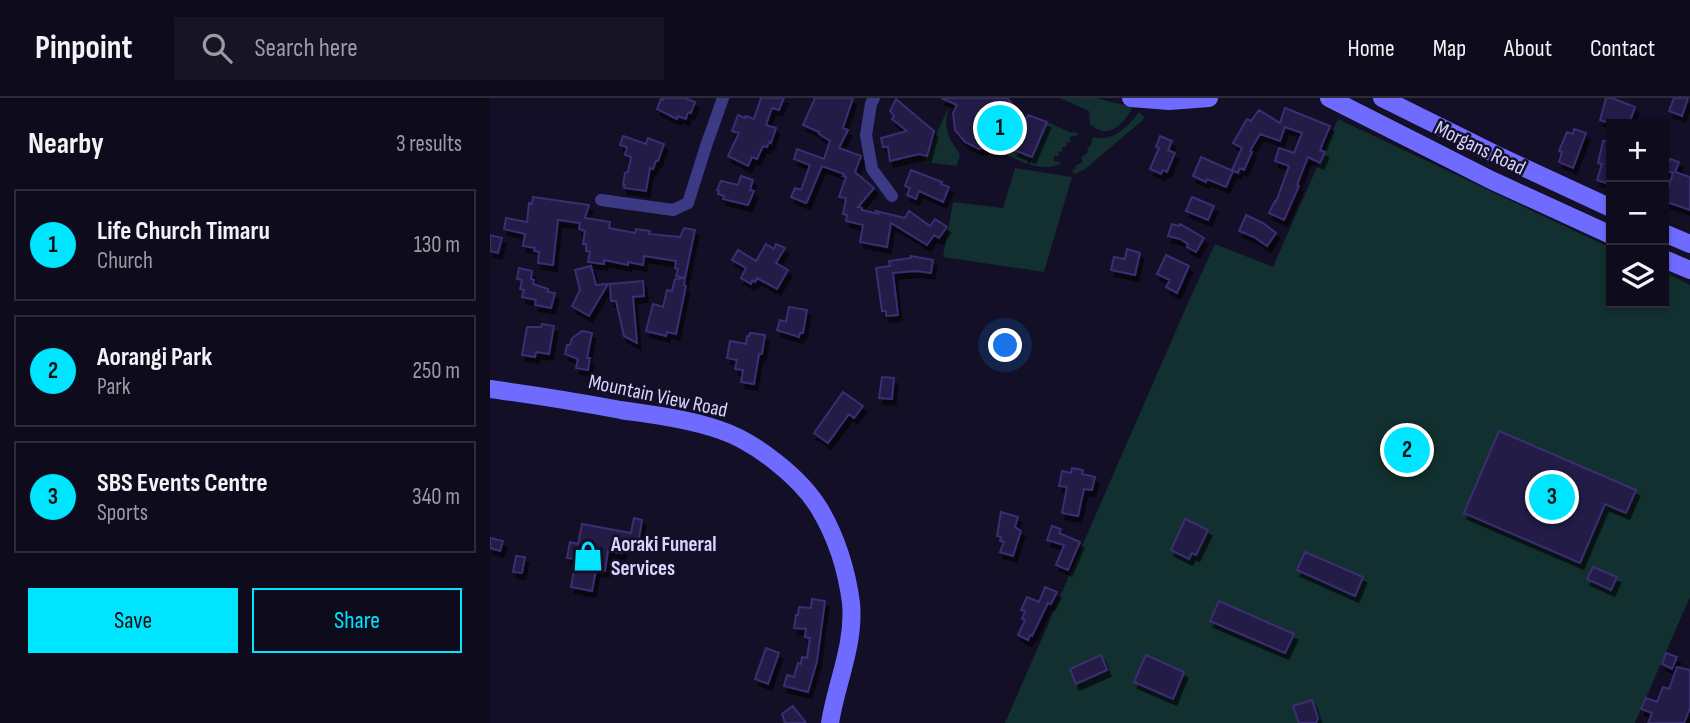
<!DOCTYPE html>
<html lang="en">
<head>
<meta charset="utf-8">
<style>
	body { margin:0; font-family:"Sofia Sans Condensed",sans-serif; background:#171425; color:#f1f3f6 }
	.controls { position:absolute; right:21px; top:21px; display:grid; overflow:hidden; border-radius:0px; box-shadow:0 2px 5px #0004 }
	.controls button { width:63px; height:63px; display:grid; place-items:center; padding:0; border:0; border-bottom:2px solid #2e2b3b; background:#0e0b1c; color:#f1f3f6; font:35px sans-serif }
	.you { position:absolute; left:516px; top:248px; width:24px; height:24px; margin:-18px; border:5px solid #fff; border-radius:50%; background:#1a73e8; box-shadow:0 0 0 10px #1a73e833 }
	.badge { display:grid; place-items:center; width:46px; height:46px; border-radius:50%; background:#00e5ff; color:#111; font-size:23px; font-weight:700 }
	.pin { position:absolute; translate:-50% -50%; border:4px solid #fff; box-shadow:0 2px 7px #0006 }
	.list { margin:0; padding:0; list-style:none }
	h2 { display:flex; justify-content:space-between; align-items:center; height:91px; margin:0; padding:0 28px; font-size:30px }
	h2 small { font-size:23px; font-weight:400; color:#9b9ba3 }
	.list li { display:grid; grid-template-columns:46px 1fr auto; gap:21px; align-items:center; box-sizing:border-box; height:112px; margin:0 14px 14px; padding:0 14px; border:2px solid #2e2b3b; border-radius:0px }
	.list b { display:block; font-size:26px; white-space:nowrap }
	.list p { margin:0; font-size:23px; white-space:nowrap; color:#9b9ba3 }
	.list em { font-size:23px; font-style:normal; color:#9b9ba3 }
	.actions { display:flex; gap:14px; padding:21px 28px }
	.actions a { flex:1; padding:16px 0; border:2px solid #00e5ff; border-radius:0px; text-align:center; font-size:24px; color:#00e5ff }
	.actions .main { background:#00e5ff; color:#111 }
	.icon { flex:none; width:38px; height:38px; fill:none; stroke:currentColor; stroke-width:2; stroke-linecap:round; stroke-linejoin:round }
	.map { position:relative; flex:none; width:1200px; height:625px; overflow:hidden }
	header { display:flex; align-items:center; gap:42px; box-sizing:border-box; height:98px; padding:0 35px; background:#0e0b1c; border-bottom:2px solid #2e2b3b }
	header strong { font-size:33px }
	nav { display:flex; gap:38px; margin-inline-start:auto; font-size:24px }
	.search { width:490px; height:63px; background:#171425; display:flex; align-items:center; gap:18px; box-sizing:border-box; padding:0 24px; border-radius:0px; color:#9b9ba3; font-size:26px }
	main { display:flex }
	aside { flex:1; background:#0e0b1c }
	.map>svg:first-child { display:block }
	.green { fill:#12302f }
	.building { fill:#241b47; stroke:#3b2d73; stroke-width:2; filter:url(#shadow) }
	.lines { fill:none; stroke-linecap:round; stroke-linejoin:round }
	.street { stroke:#3d3a85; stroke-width:12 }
	.secondary { stroke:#6f6bff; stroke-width:18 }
	.labels { text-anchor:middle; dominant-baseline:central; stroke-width:5; stroke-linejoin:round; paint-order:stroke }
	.street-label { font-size:21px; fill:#d9d4ff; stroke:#130f26 }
	.poi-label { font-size:21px; font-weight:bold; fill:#d9d4ff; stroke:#130f26; text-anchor:start }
</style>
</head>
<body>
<header>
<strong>Pinpoint</strong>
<div class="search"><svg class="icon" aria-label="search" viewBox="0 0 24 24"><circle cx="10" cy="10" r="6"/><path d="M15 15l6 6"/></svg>Search here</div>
<nav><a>Home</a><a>Map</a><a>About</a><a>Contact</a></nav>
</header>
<main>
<aside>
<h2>Nearby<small>3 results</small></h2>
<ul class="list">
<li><span class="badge">1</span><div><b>Life Church Timaru</b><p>Church</p></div><em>130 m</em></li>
<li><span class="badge">2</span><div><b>Aorangi Park</b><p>Park</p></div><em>250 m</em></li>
<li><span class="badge">3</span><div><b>SBS Events Centre</b><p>Sports</p></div><em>340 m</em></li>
</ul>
<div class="actions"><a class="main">Save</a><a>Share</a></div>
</aside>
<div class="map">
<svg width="1200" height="625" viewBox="0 0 1200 625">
	<defs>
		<filter id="shadow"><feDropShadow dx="3.5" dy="6" stdDeviation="0" flood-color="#0009"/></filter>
	</defs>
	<rect width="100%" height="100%" fill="#130f26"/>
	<!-- green -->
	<path class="green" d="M 570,0 L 606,0 L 642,9 L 641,13 C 630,28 618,42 600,26 L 599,13 Z
		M 459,8 C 453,30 457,39 470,56 L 467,68 L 434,64 Z
		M 649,14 L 655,20 L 594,72 L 584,76 L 582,72 L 586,71 L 585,68 L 593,64 L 591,60 L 598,54 L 597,50 L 600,49 L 603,39 C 607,40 611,41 615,40 C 628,39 642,24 649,14 Z
		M 848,21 L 1121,150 L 1121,205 L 1174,205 L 1174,174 L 1200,187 L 1200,499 L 1145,625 L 515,625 L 701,198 L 725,146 L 783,169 Z
		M 557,24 L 582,35 L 586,34 L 588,37 L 579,39 L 581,44 L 576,45 L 576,49 L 572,49 L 572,53 L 568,54 L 569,58 L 564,58 L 564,63 L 571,64 L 570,66 C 560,71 548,69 539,66 Z
		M 519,38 L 528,42 L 524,52 L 531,55 L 532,53 L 540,58 L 537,66 L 508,53 L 505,48 Z
		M 525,70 L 582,79 L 554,174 L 453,159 L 463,104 L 513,110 Z"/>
	<!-- building -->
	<path class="building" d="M 174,0 L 195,0 L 205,4 L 201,15 L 198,14 L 196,21 L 188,18 L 187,21 L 167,11 L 171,1 L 173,2 Z
		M 271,0 L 294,0 L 289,12 L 282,10 L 276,27 L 286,30 L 281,45 L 279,44 L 277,49 L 273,48 L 267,61 L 262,59 L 258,68 L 238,58 L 249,35 L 242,33 L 248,17 L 255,20 L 256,18 L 264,21 Z
		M 325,0 L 363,0 L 353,30 L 358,32 L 349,50 L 371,58 L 365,74 L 384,90 L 368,109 L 372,110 L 372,112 L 388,116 L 386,113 L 415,120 L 419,113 L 440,128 L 445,121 L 457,129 L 449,140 L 444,137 L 437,147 L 401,125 L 397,149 L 370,144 L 373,127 L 356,123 L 357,117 L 353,116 L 356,100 L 349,99 L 356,79 L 353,78 L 354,76 L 332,68 L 317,104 L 316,105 L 301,99 L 305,90 L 311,92 L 320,67 L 304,61 L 307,51 L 334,61 L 340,43 L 329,36 L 329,34 L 313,27 Z
		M 451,0 L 517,0 L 523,7 L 526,33 L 505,48 L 489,51 L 475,44 L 465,32 L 463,15 L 467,7 Z
		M 1116,0 L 1122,0 L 1145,9 L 1139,26 L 1125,22 L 1124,26 L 1122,26 L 1110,22 Z
		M 1184,0 L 1198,0 L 1192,18 L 1179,13 Z
		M 406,1 L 444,33 L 437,58 L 429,56 L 400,63 L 398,49 L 393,49 L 391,40 L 417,33 L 402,21 L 404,18 L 400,13 Z
		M 795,10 L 840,28 L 830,52 L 835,54 L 830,65 L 818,59 L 807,87 L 809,88 L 794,122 L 779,115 L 785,103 L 786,104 L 799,68 L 785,63 L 789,50 L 804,55 L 812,35 L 795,29 L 790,43 L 770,36 L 760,53 L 762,54 L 754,72 L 750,70 L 748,75 L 742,72 L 752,50 L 743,45 L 757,21 L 761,23 L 769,12 L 790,25 Z
		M 538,17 L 557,24 L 542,59 L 524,52 Z
		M 1084,31 L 1096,35 L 1083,70 L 1069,64 L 1072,54 L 1069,53 L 1077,34 L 1083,36 Z
		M 133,38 L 156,46 L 158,40 L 174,46 L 168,63 L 166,63 L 163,71 L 160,70 L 156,93 L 134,90 L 135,87 L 133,87 L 135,75 L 138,74 L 141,59 L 135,57 L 137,49 L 130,47 Z
		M 670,38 L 682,43 L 678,52 L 685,55 L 677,74 L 673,72 L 671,76 L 660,71 L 669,50 L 666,49 Z
		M 1113,43 L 1121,43 L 1121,69 L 1116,85 L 1107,82 L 1112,66 L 1108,65 Z
		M 711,59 L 743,73 L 736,89 L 717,81 L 716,84 L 703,78 Z
		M 1180,61 L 1189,64 L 1185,74 L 1200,79 L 1200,112 L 1174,103 L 1183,75 L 1175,72 Z
		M 421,72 L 452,84 L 451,86 L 459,89 L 453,104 L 429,93 L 426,101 L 417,97 L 420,90 L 415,88 Z
		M 251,78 L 263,82 L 260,92 L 264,93 L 258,107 L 233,101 L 234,98 L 228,96 L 229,93 L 227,92 L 231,83 L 248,87 Z
		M 43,99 L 99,107 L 95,120 L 120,124 L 119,130 L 145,135 L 146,131 L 160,133 L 159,136 L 190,139 L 194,130 L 205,132 L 195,180 L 186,178 L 188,171 L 185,170 L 186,163 L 154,158 L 153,167 L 138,164 L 138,167 L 114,162 L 114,166 L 98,164 L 100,154 L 96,153 L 96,146 L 93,146 L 95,133 L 89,131 L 90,125 L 68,122 L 63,167 L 48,165 L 49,154 L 44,153 L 45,150 L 33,148 L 35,136 L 14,131 L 16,120 L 37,124 L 39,105 L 42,106 Z
		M 702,99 L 724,108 L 718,122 L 696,113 Z
		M 756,117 L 773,125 L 786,135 L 777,148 L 764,139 L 749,133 Z
		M 682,126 L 689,128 L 690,126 L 714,140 L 706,154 L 697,149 L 698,146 L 690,141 L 678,138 Z
		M 0,137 L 12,140 L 8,155 L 0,153 Z
		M 276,146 L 284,151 L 286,146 L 295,150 L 286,165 L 298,172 L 287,191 L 267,180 L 265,184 L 262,182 L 261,186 L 251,180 L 256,170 L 242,162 L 248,152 L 266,163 Z
		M 637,151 L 650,155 L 645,177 L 621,172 L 624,159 L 635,161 Z
		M 676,157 L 699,168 L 687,195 L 676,189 L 680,182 L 667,176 Z
		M 421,158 L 443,162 L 441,175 L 425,173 L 403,175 L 408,217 L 396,218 L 396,213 L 392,213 L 386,170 L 400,168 L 399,163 L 421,160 Z
		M 101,168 L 106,187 L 118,186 L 99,218 L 82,208 L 90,192 L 85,172 Z
		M 29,170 L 42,173 L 41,181 L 44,182 L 43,186 L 58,191 L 58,194 L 65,195 L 61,210 L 45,207 L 46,202 L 32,199 L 34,192 L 30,191 L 32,182 L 27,181 Z
		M 195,180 L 194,187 L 196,188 L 186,236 L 177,234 L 176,238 L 156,233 L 163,206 L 173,209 L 177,192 L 182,193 L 185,181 Z
		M 153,183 L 154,198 L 143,199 L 147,245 L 134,238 L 126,203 L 121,203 L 120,186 Z
		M 299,209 L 317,212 L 313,235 L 310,235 L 309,239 L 287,232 L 290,222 L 296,224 Z
		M 52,226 L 64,228 L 59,256 L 46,254 L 45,259 L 32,257 L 37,229 L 51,229 Z
		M 92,233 L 102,235 L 97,260 L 100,260 L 98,272 L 86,270 L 88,261 L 75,256 L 77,247 L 80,247 L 82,240 Z
		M 260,235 L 275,237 L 272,256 L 269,256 L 264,286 L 251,284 L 253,272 L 245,271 L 247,262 L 237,260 L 240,243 L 256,246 L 257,238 L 259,238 Z
		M 392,279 L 404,280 L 402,301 L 389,300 Z
		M 353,294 L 373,308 L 364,320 L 359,316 L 338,345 L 324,335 Z
		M 1009,333 L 1146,392 L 1136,415 L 1115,406 L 1090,465 L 974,415 Z
		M 582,370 L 593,372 L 592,376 L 605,379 L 602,392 L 594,391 L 588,418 L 572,415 L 577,389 L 569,388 L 572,373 L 581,375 Z
		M 511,414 L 528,419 L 525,429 L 531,433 L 523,458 L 510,454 L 514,444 L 510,443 L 511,439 L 507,438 Z
		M 144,420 L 152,422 L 148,446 L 134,444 L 132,455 L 118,453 L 115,473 L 106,472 L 102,493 L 81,489 L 86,461 L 77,460 L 80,444 L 88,446 L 92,426 L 141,435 Z
		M 695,421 L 718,432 L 706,457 L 702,455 L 699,461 L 681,452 Z
		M 562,428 L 571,431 L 569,435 L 590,444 L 578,472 L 566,467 L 574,447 L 557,442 Z
		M 0,440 L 13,443 L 10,453 L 0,450 Z
		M 815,454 L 873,479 L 865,498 L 807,472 Z
		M 26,458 L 35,459 L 32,475 L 23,474 Z
		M 1103,469 L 1127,479 L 1121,492 L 1097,481 Z
		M 555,489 L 567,494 L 561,506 L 558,505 L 542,538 L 540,537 L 538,542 L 528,537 L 535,522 L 532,521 L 535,513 L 531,512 L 537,499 L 549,504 Z
		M 322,501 L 335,503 L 327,563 L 318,594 L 294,588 L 297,577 L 304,579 L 308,565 L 311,566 L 312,559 L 317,560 L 320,540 L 315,539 L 316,531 L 304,530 L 306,517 L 308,517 L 309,509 L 321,510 Z
		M 729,503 L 804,536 L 795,555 L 720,523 Z
		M 276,550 L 289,555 L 278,586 L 265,581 Z
		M 1176,555 L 1187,559 L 1182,571 L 1172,566 Z
		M 611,557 L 617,572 L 586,586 L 580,571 Z
		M 656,557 L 694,574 L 683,601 L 644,584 Z
		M 1187,569 L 1200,572 L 1200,610 L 1194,625 L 1158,625 L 1162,615 L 1151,611 L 1156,600 L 1167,604 L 1173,589 L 1179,591 Z
		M 822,602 L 828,620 L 826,625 L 809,625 L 803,608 Z
		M 303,608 L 316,625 L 295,625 L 292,616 Z"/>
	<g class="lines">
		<!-- street -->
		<path class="street" d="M 384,0 L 381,6 L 376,37 L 382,71 L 402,98
			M 111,102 L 183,112 L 198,105 L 216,48 L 233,0"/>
		<!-- secondary -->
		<path class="secondary" d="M 641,0 L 679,3 L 719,0
			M 839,0 L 1001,82 L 1121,137
			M 892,0 L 1011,59 L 1121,110
			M 1174,135 L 1200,146
			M 1174,161 L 1200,172
			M 0,291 C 44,297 88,304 131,312 C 164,317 199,321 230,332 C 264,343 310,379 329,410 C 346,438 357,473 361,505 C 365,546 346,586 340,625"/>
	</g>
	<!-- icons -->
	<defs>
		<g id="shop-bare" transform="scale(2.415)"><path d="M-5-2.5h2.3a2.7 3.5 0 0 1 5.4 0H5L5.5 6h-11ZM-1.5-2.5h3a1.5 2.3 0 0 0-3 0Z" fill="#00e5ff" stroke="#130f26" stroke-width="2.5" paint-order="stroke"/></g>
	</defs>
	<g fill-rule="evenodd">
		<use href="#shop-bare" x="98" y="458"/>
	</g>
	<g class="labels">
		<!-- street labels -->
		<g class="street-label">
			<text transform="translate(990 50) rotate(26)">Morgans Road</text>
			<text transform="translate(168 298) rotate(12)">Mountain View Road</text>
		</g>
		<!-- poi labels -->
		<g class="poi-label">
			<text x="121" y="446">Aoraki Funeral<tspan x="121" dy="24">Services</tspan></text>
		</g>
	</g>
</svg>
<div class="controls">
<button>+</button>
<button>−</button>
<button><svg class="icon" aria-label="layers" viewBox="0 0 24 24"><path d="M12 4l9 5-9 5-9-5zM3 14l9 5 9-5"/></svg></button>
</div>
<div class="you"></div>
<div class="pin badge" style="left:510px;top:30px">1</div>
<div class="pin badge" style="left:917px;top:352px">2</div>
<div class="pin badge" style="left:1062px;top:399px">3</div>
</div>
</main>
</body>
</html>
